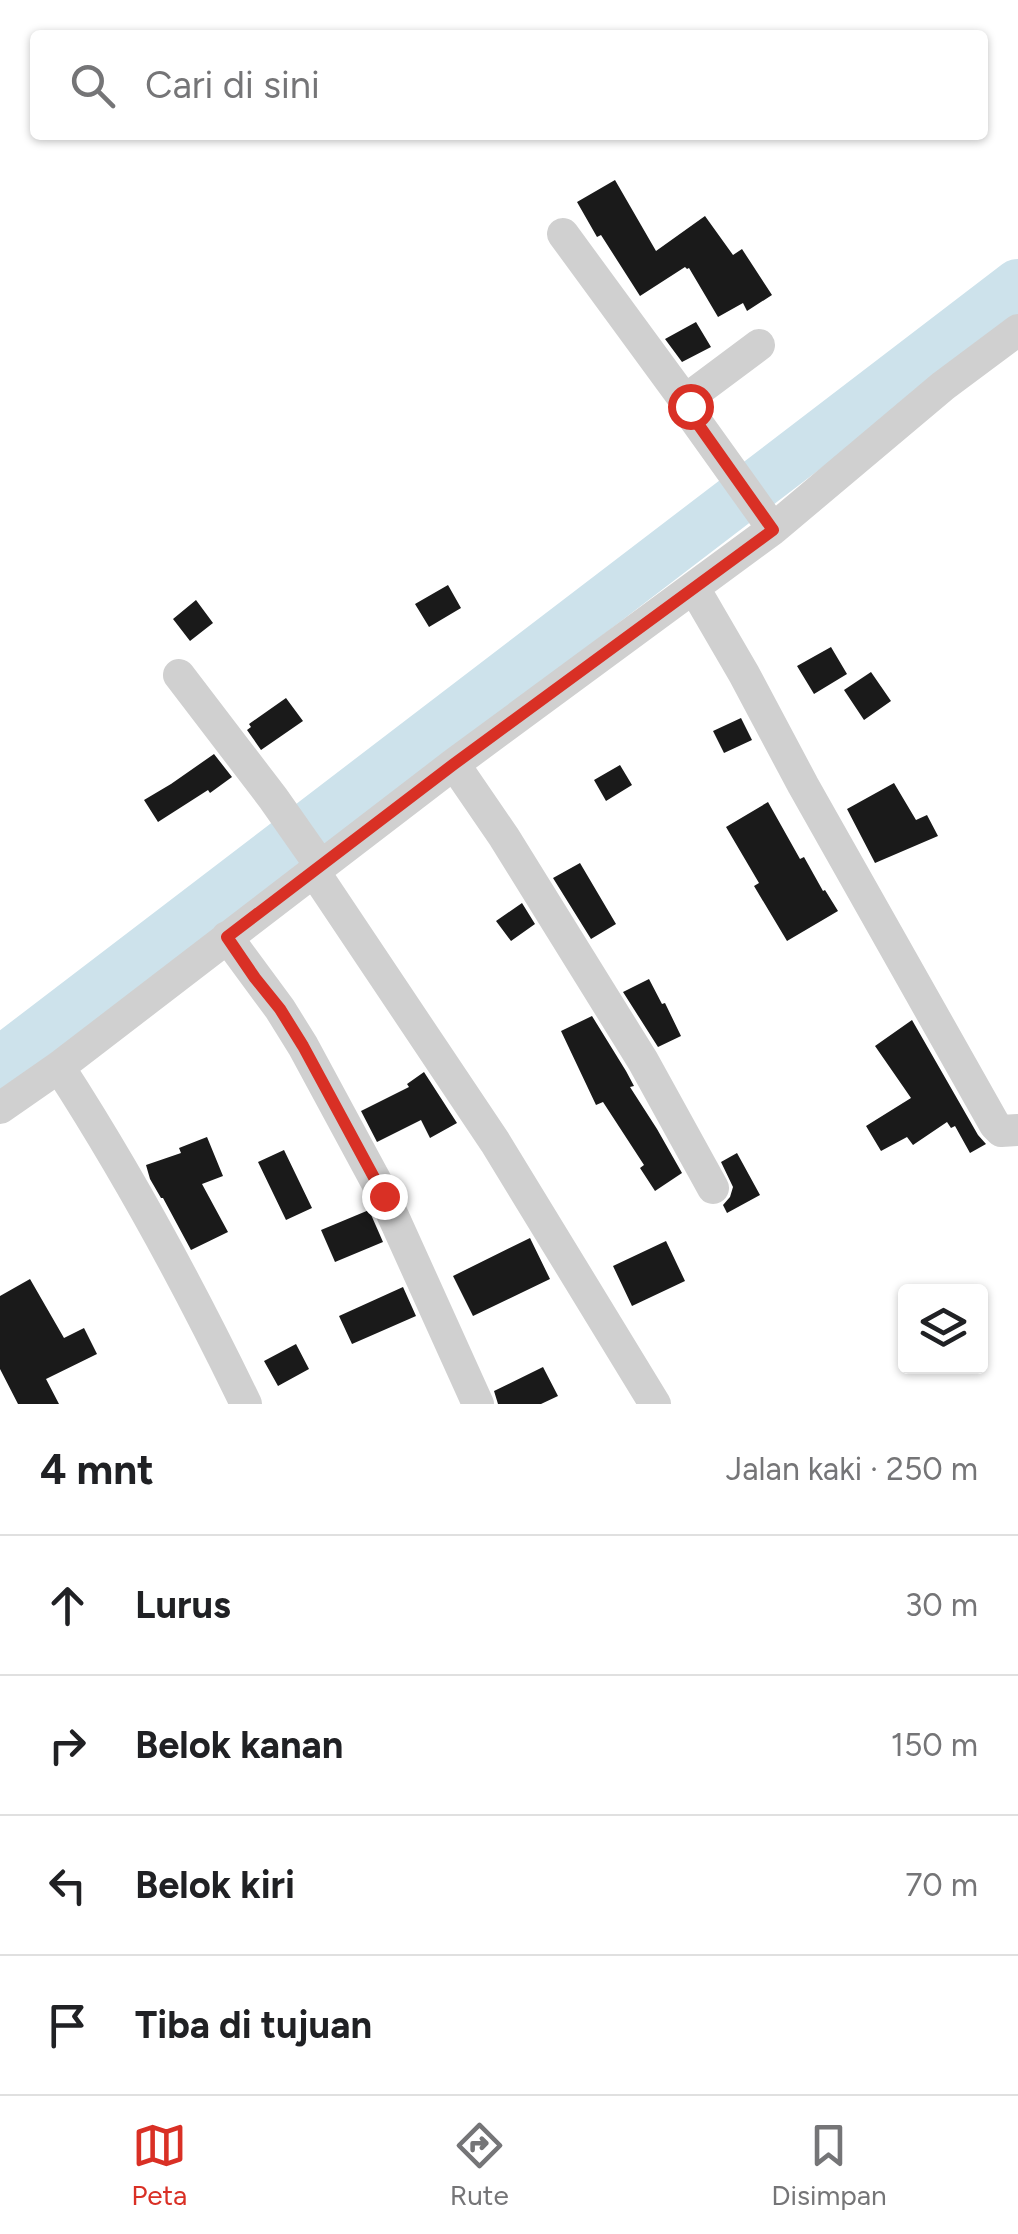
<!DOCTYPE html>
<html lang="id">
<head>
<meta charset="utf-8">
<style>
	body { margin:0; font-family:Figtree,sans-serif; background:#f2f2f2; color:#202124 }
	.controls { position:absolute; right:30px; bottom:30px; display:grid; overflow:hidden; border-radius:10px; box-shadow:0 2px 8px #0004 }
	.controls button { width:90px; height:90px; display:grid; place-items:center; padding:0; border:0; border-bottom:2px solid #e0e0e0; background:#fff; color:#202124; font:50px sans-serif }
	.stop { position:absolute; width:30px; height:30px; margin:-22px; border:8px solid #d93025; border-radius:50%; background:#fff }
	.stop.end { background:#d93025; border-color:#fff; box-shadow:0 2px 10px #0008 }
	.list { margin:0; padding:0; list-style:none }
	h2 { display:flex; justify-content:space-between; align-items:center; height:130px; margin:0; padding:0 40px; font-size:42px }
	h2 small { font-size:32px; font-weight:400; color:#757577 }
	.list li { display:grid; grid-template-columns:65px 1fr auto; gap:30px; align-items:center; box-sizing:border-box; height:140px; padding:0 40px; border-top:2px solid #e0e0e0 }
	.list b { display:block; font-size:38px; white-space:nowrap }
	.list em { font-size:32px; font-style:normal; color:#757577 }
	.icon { flex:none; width:55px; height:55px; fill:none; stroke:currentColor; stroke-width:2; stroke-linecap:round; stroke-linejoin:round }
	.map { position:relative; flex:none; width:1018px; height:1404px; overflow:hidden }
	.search { position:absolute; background:#fff; box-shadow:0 2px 8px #0004; left:30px; right:30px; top:30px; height:110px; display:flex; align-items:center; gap:25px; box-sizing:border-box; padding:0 35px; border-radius:10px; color:#757577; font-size:38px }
	.sheet { height:690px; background:#fff }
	nav { display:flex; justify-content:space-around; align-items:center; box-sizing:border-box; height:140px; border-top:2px solid #e0e0e0; background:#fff; font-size:28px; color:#757577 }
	nav a { display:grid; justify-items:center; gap:5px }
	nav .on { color:#d93025 }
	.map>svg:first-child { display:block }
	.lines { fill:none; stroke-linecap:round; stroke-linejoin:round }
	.river { stroke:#cde2eb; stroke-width:52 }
	.building { fill:#1a1a1a }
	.minor { stroke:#d0d0d0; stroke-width:32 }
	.route { stroke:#d93025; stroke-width:12 }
</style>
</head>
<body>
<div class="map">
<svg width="1018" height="1404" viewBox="0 0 1018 1404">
	<rect width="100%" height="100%" fill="#fff"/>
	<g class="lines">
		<!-- river -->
		<path class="river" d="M 0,1063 L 1018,285"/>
	</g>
	<!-- building -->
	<path class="building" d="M 615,180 L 656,251 L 705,216 L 733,255 L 742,249 L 772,295 L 747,311 L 743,303 L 718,317 L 689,268 L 687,269 L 685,267 L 640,296 L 601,235 L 597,237 L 577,202 Z
		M 696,322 L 711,347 L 682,362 L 665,339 Z
		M 448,585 L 461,608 L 429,627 L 415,604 Z
		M 196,600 L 213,623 L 190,641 L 173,619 Z
		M 831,647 L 847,674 L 814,694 L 797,666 Z
		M 871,672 L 891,701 L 864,720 L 844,690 Z
		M 286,698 L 303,721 L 261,750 L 247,730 L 251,727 L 249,724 Z
		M 741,718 L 752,740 L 724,753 L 713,731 Z
		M 214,754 L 232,777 L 210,793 L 208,790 L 158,822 L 144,800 L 171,784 Z
		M 620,765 L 632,785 L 606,801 L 594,780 Z
		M 894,783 L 916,820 L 927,815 L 938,836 L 875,863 L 847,809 Z
		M 768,802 L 800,859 L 804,857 L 823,891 L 825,890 L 838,911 L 787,941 L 754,886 L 759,883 L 726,827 Z
		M 580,863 L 616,924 L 591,939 L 553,878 Z
		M 522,903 L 535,924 L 511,941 L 496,921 Z
		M 649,979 L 662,1004 L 665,1003 L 681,1036 L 658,1047 L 623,992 Z
		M 592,1016 L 626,1071 L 634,1086 L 630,1087 L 657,1129 L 682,1173 L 655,1191 L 640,1168 L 644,1165 L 603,1102 L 596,1105 L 561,1031 Z
		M 912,1020 L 978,1135 L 986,1144 L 970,1153 L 955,1126 L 951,1128 L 947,1122 L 913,1145 L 907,1137 L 881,1151 L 866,1126 L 911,1098 L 875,1046 Z
		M 424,1072 L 457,1123 L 430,1138 L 421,1120 L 377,1142 L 361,1111 L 409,1087 L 407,1084 Z
		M 207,1137 L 223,1176 L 202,1184 L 228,1232 L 191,1250 L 163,1198 L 161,1198 L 150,1179 L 146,1165 L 181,1153 L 179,1148 Z
		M 284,1150 L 312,1208 L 286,1220 L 258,1162 Z
		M 737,1153 L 760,1195 L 727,1213 L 723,1205 L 730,1197 L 733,1187 L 721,1162 Z
		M 369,1210 L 383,1242 L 335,1262 L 321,1230 Z
		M 530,1238 L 550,1279 L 473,1316 L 453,1276 Z
		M 666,1241 L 685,1281 L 632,1306 L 613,1266 Z
		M 30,1279 L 64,1338 L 84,1328 L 97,1354 L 46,1379 L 59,1404 L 18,1404 L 0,1369 L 0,1296 Z
		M 403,1287 L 416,1316 L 352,1344 L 339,1316 Z
		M 296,1344 L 309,1369 L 278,1386 L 264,1361 Z
		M 543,1367 L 558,1396 L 541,1404 L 498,1404 L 494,1391 Z"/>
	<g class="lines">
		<!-- minor -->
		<path class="minor" d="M 563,234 L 689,406
			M 759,345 L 692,395 L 689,406 L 693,417 L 773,529
			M 694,588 L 744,674 L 803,785 L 995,1125 L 1001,1131 L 1018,1130
			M 179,675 L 273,798 L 320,865
			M 454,764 L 504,837 L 643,1061 L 713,1188
			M 313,870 L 495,1142 L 655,1404
			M 227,937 L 280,1009 L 303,1046 L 384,1196 L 478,1404
			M 59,1067 C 129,1175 190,1288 246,1404
			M 0,1108 L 59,1067 L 454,764 L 773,529 L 943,386 L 1018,330"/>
	</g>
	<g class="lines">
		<!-- route -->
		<path class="route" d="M 384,1196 L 303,1046 L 280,1009 L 255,978 L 227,937 L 454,764 L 773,530 L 693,417 L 690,406"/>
	</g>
</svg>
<div class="controls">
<button><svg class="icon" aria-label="layers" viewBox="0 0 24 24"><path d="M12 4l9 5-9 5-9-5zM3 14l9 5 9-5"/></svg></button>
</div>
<div class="stop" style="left:690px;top:406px"></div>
<div class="stop end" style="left:384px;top:1196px"></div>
<div class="search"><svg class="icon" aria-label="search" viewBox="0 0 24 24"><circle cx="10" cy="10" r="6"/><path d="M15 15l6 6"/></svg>Cari di sini</div>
</div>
<section class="sheet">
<h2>4 mnt<small>Jalan kaki · 250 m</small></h2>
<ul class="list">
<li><svg class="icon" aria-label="ahead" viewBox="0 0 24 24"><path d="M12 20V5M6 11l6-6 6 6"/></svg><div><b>Lurus</b></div><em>30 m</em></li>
<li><svg class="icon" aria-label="right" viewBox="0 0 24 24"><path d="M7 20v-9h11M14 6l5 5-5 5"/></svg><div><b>Belok kanan</b></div><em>150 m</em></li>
<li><svg class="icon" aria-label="left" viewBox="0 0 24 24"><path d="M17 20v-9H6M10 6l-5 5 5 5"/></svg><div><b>Belok kiri</b></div><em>70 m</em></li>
<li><svg class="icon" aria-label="arrive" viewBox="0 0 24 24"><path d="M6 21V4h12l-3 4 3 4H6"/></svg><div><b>Tiba di tujuan</b></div></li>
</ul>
</section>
<nav>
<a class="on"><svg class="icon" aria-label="map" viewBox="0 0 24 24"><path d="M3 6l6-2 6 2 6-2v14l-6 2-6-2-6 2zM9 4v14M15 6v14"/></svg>Peta</a>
<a><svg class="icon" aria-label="directions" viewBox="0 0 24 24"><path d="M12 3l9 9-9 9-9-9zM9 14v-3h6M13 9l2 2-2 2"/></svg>Rute</a>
<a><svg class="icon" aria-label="saved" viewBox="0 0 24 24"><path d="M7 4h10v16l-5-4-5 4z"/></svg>Disimpan</a>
</nav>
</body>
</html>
